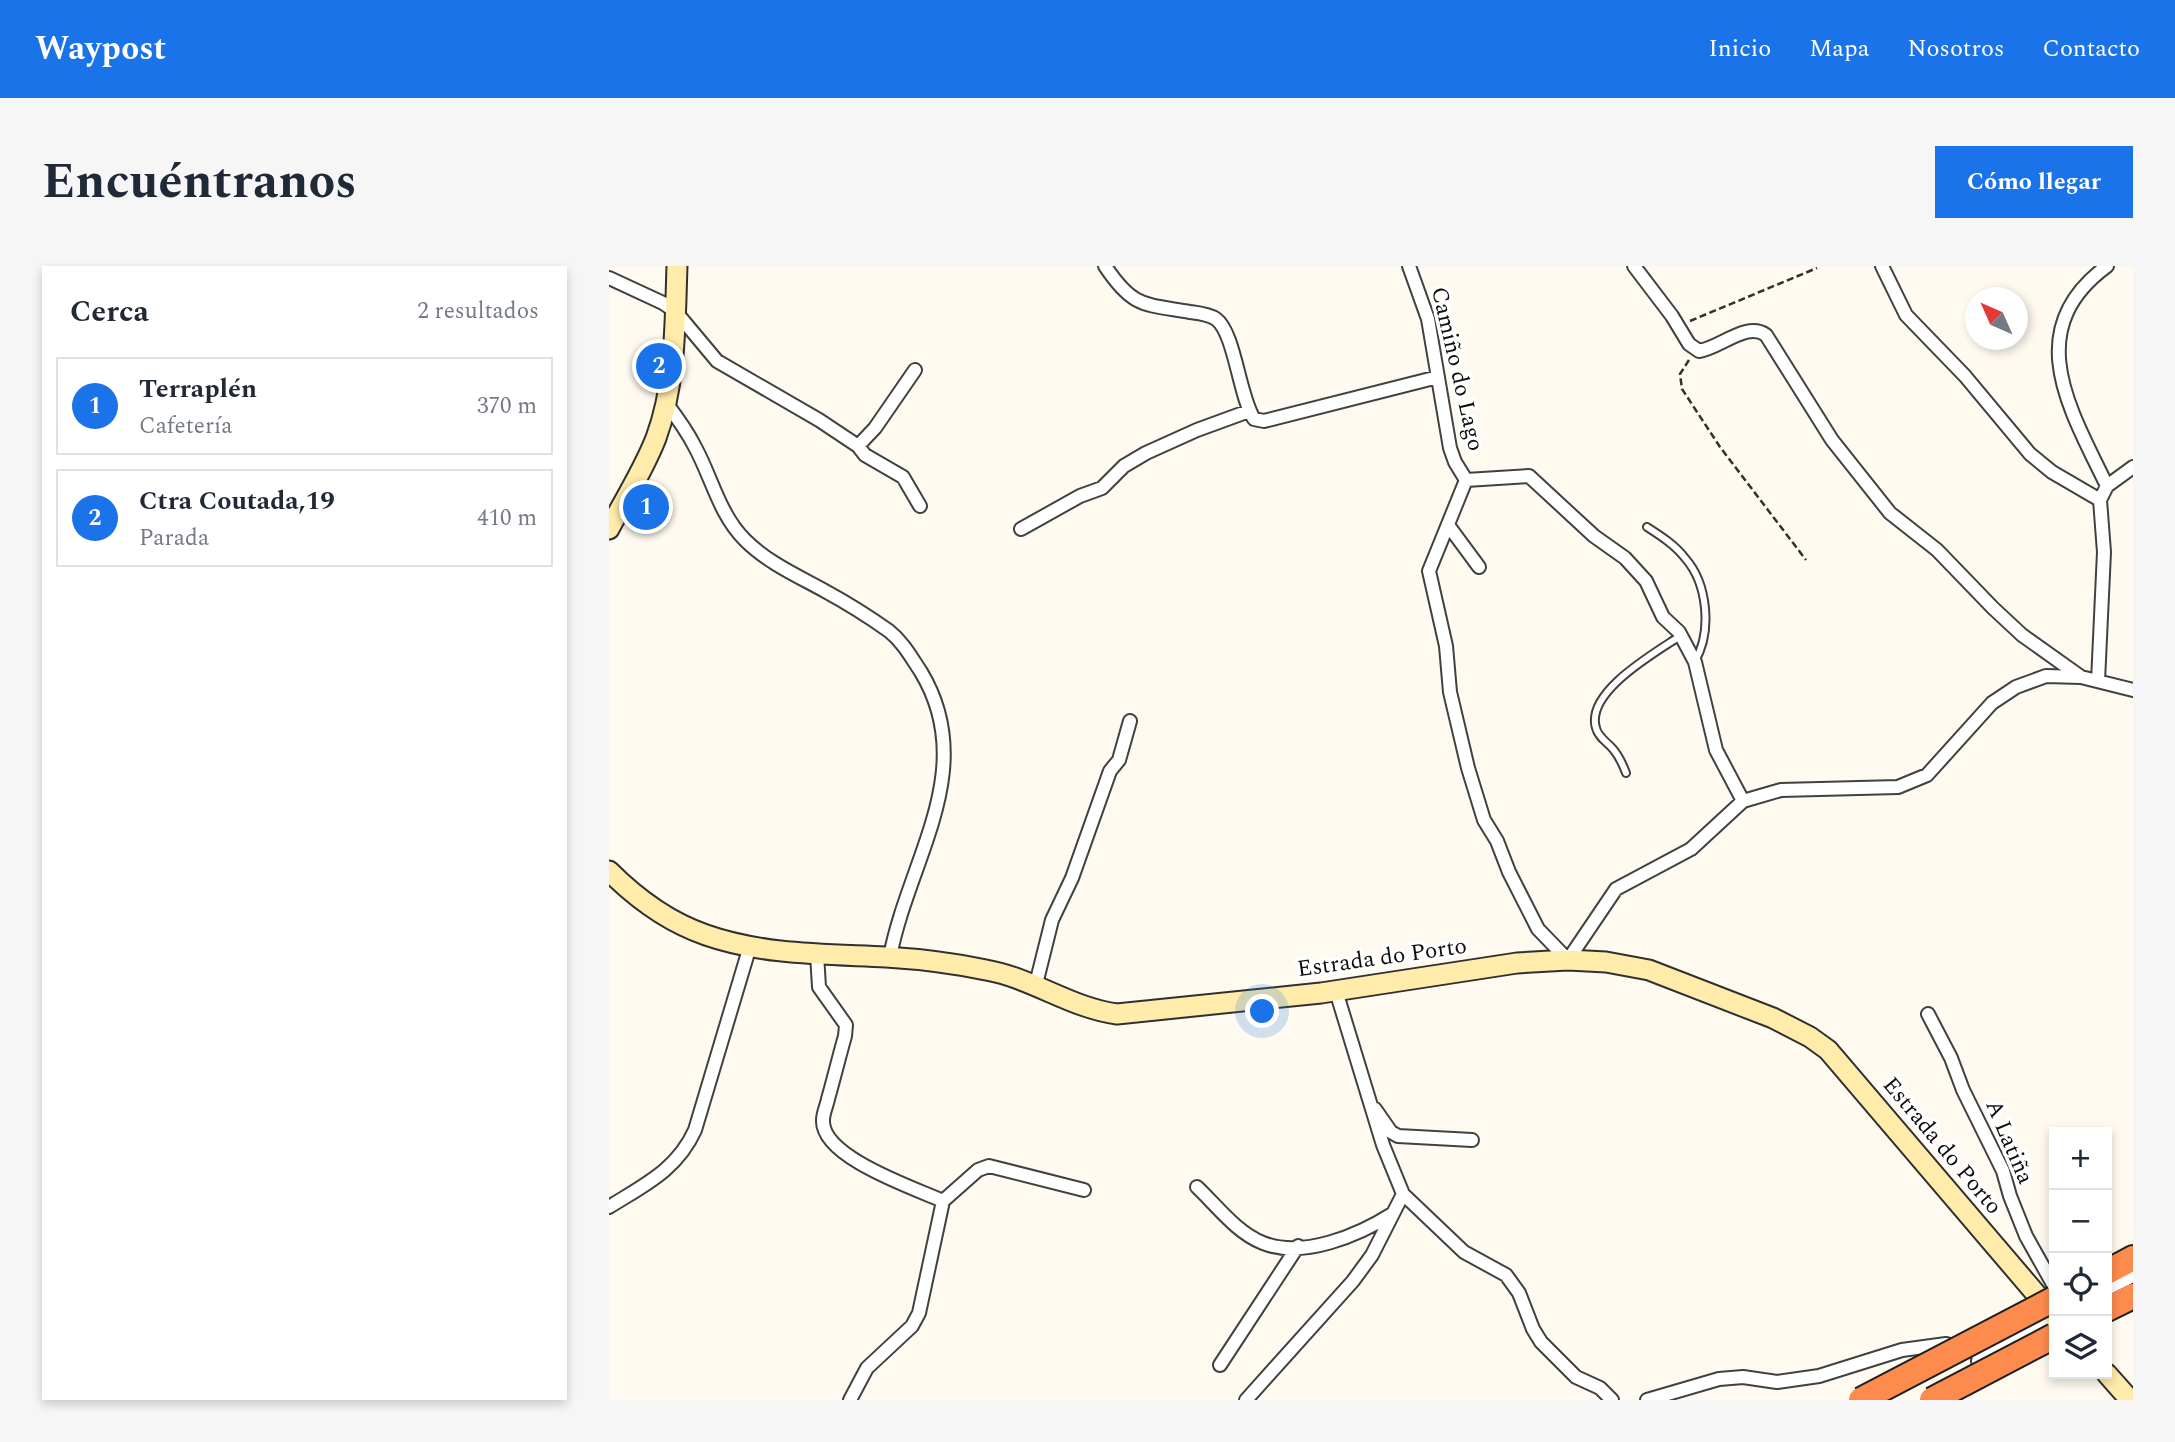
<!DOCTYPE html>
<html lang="es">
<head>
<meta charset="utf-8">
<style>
	body { margin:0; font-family:Spectral,serif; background:#f6f6f7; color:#1f2937 }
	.controls { position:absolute; right:21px; bottom:21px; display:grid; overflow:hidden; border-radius:0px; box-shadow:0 4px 10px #0003 }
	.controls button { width:63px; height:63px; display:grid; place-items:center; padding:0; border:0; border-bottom:2px solid #e0e1e3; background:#fff; color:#1f2937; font:35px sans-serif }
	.compass { position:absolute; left:1356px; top:21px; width:63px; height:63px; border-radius:50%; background:#fff; box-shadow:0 4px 10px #0003; rotate:315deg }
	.you { position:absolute; left:654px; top:746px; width:24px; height:24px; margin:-18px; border:5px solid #fff; border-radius:50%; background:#1a73e8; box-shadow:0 0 0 10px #1a73e833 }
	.badge { display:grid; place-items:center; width:46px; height:46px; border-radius:50%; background:#1a73e8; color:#fff; font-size:23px; font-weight:700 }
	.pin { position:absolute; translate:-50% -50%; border:4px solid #fff; box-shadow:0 2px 7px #0006 }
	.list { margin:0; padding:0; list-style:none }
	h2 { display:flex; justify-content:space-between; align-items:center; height:91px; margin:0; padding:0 28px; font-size:30px }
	h2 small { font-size:23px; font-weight:400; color:#747a83 }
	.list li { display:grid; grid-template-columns:46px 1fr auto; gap:21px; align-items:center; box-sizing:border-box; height:98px; margin:0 14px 14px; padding:0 14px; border:2px solid #e0e1e3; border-radius:0px }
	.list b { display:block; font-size:26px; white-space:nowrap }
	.list p { margin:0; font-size:23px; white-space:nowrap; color:#747a83 }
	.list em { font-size:23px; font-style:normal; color:#747a83 }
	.icon { flex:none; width:38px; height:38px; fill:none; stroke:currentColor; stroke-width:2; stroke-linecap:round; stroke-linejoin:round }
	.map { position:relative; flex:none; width:1524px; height:1134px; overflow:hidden; border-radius:0px }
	header { display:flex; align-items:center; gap:42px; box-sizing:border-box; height:98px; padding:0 35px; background:#1a73e8; color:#fff }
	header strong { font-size:33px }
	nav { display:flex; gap:38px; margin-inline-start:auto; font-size:24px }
	.intro { display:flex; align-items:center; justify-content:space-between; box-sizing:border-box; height:168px; padding:0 42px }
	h1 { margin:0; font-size:49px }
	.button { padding:18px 32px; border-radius:0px; background:#1a73e8; color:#fff; font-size:24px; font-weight:700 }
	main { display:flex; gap:42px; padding:0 42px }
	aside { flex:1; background:#fff; border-radius:0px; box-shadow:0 4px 10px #0003 }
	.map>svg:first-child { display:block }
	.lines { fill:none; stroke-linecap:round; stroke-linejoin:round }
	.lane-casing { stroke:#414141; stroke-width:10 }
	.street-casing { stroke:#414141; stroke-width:16 }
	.secondary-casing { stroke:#303030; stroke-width:23 }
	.highway-casing { stroke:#1f1f1f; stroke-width:28 }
	.path { stroke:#303030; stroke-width:2.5; stroke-dasharray:7 3.5; stroke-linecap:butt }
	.lane { stroke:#fff; stroke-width:6 }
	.street { stroke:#fff; stroke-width:12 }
	.secondary { stroke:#ffecaa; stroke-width:19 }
	.highway { stroke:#fe8b4e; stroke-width:24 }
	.highway-bridge-casing { stroke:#1f1f1f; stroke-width:28; stroke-linecap:butt }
	.highway-bridge { stroke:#fe8b4e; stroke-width:24 }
	.labels { text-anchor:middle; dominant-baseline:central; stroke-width:7; stroke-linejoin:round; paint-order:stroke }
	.street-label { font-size:23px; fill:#0e0e0e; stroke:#fff }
</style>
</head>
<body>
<header>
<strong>Waypost</strong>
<nav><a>Inicio</a><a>Mapa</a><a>Nosotros</a><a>Contacto</a></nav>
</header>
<div class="intro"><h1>Encuéntranos</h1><a class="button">Cómo llegar</a></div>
<main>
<aside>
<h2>Cerca<small>2 resultados</small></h2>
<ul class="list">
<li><span class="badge">1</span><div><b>Terraplén</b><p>Cafetería</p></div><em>370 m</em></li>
<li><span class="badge">2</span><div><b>Ctra Coutada,19</b><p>Parada</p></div><em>410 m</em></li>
</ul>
</aside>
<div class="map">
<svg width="1524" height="1134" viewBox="0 0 1524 1134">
	<rect width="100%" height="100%" fill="#fffaef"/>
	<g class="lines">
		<!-- lane casing -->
		<g class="lane-casing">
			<path id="lane" d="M 1038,261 C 1052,270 1066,279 1076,292 C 1099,318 1103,366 1086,395
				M 1017,507 C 1014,499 1010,490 1004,483 C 998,476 989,471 987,462 C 976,426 1046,387 1071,370"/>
		</g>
		<!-- street casing -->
		<g class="street-casing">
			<path id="street" d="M 496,0 C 524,42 535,38 581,46 C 589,47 600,48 607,53 C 626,67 630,130 645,153 L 655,155 L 829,111
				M 800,0 L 819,53 L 841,182 L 846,196 L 857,214
				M 1025,0 L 1063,50 L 1080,78 L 1090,85 C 1111,82 1138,55 1157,69 L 1223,174 L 1281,247 L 1328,284 L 1384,342 L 1413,369 L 1472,411
				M 1273,0 L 1297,49 L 1356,110 L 1421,188 L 1443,206 L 1491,234
				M 0,12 L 54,37 L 67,46 L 108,95 L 210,154 L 249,180 L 266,162 L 306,104
				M 57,137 C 67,150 78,165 86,181 C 103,212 110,248 136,274 C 159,297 189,310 216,325 C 238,337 259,350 280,365 C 294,376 302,391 312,406 C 371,504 299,594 281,691
				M 249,180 L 256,189 L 294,211 L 311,240
				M 857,214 L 820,305 L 837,380 L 841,426 L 859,502 L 875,554 L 888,575 L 900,606 L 929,663 L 959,694 L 1007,623 L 1082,583 L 1134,535 L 1172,524 L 1289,521 L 1318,509 L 1383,437 L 1407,421 L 1437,410 L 1472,411 L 1524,424
				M 857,214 L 920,210 L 985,270 L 1016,292 L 1037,315 L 1054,351 L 1070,366 L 1086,396 L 1107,484 L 1134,535
				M 1498,220 C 1461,143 1411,64 1498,0
				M 839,259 L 870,301
				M 412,263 L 471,230 L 493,222 L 515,200 L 537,187 L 588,164 L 640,145
				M 1489,415 L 1495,286 L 1491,234 L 1498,220 L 1524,201
				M 208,688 L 210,721 L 237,759 L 236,770 C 230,791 225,812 219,833 C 218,839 214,847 214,854 C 212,891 305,922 334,935
				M 427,718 L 443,654 L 463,612 L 501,505 L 510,494 L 521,455
				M 727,725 L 774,879 L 794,928 L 855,986 L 897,1009 L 910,1027 L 924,1063 L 932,1076 L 967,1111 L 991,1122 L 1003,1134
				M 1319,748 L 1342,792 L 1354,824 L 1394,905 L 1401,930 L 1417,970 L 1445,1020
				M 766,843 L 782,866 L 789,870 L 863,874
				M 588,921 C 608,940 628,967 654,977 C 694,993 750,969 783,948
				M 0,941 C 35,919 68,904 86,864 L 141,680
				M 1498,1023 L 1524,1010
				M 1369,1095 L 1372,1088 L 1445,1049
				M 611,1099 L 689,980
				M 241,1134 L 258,1102 L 303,1060 L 310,1047 L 334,935 L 369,904 L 380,900 L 475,924
				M 637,1134 L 744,1015 L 763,989 L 794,928
				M 1038,1134 L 1110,1113 L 1134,1111 L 1168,1116 L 1210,1110 L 1293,1084 L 1337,1078 L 1372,1088"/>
		</g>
		<!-- secondary casing -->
		<g class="secondary-casing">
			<path id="secondary" d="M 0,263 C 16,233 35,203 47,172 C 67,118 66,56 68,0
				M 0,605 C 28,633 59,656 97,669 C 154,689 217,688 277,691 C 310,693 344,697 377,704 C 423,712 462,742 508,748 L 712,727 L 908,697 L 959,694 L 997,696 L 1040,704 L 1164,752 L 1201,771 L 1219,784 L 1445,1049
				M 1498,1108 L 1521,1134"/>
		</g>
		<!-- highway casing -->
		<g class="highway-casing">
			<path id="highway" d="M 1498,1006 L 1524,992
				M 1498,1043 L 1524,1030"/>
		</g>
		<!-- path -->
		<path class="path" d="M 1081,55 L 1208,2
			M 1080,94 L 1071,108 L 1073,123 L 1111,181 L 1197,294"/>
		<!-- lane -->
		<use href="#lane" class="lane"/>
		<!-- street -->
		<use href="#street" class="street"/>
		<!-- secondary -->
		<use href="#secondary" class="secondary"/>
		<!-- highway -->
		<use href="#highway" class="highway"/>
		<!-- highway-bridge casing -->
		<g class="highway-bridge-casing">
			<path id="highway-bridge" d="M 1252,1134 L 1445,1033
				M 1323,1134 L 1445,1070"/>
		</g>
		<!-- highway-bridge -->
		<use href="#highway-bridge" class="highway-bridge"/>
	</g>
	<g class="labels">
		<!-- street labels -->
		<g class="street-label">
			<text transform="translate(848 103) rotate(77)">Camiño do Lago</text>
			<text transform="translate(773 692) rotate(-8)">Estrada do Porto</text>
			<text transform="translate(1400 876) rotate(67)">A Latiña</text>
			<text transform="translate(1333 880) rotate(50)">Estrada do Porto</text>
		</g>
	</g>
</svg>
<div class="controls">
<button>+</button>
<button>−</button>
<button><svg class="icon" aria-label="locate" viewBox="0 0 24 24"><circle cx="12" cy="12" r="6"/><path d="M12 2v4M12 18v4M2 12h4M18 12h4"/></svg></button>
<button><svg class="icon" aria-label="layers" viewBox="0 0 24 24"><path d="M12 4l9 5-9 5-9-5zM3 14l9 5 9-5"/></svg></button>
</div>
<svg class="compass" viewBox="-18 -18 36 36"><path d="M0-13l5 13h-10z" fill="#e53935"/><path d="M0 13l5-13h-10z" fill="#747a83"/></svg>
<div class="you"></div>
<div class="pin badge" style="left:37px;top:241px">1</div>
<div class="pin badge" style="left:50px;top:100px">2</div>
</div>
</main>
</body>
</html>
